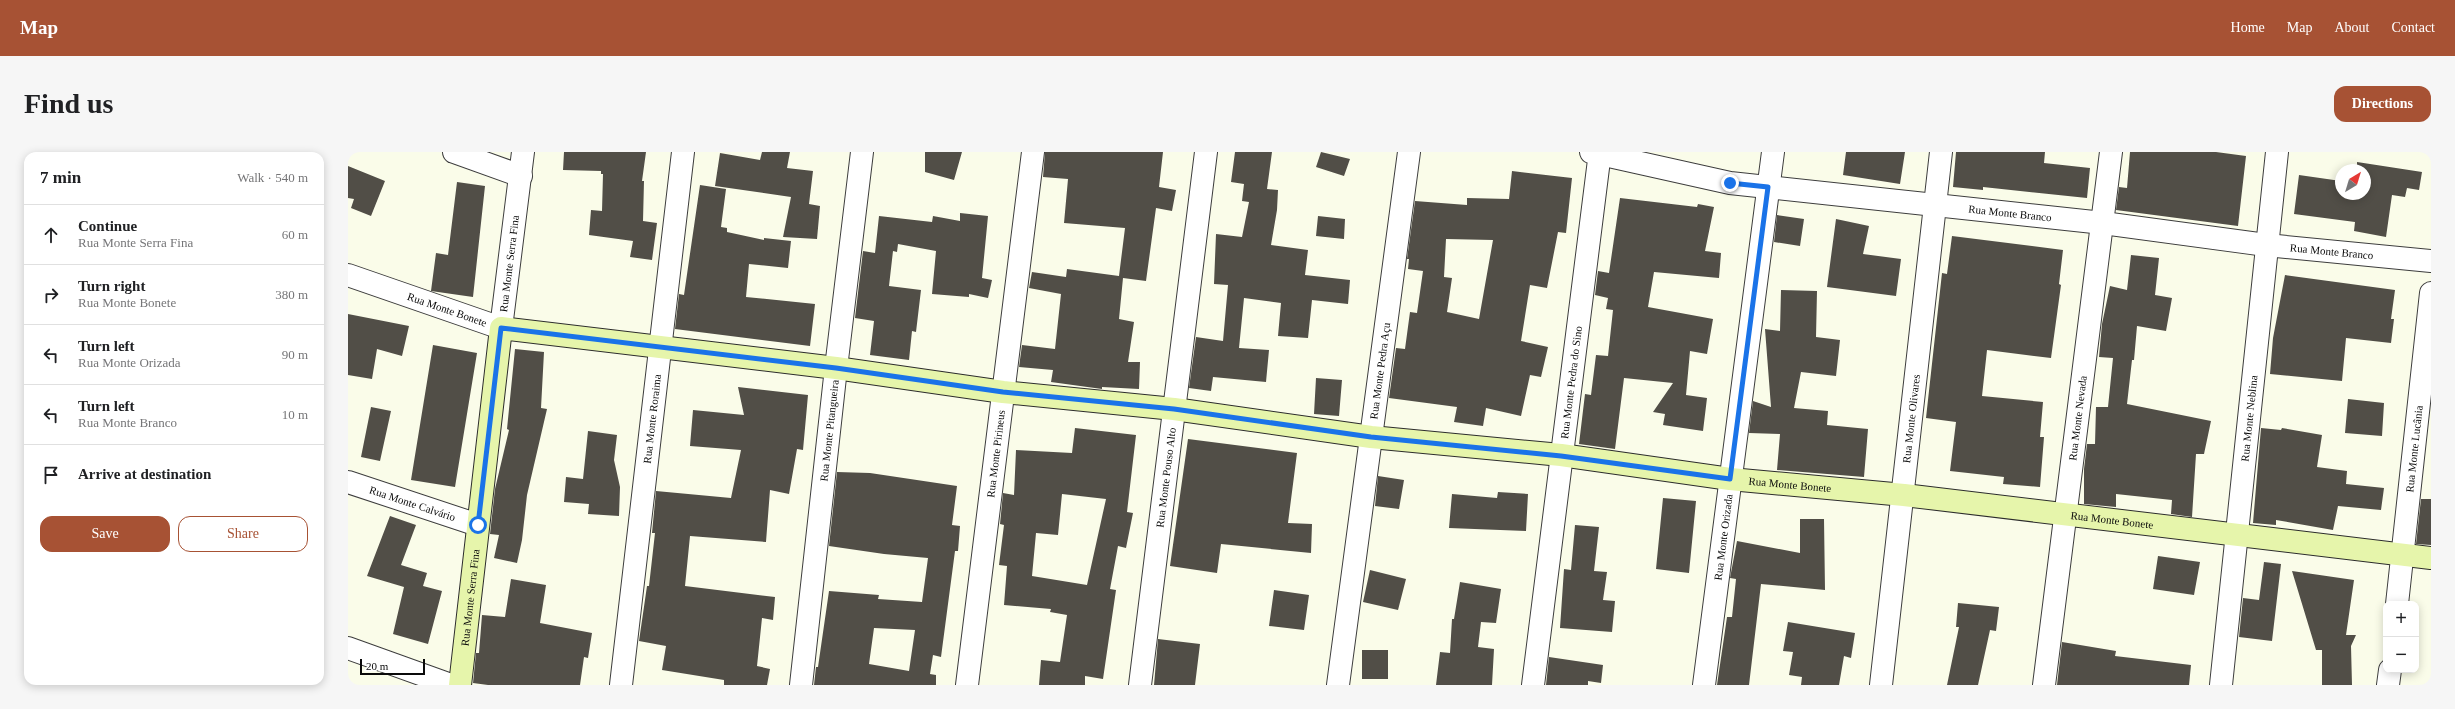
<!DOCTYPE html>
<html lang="en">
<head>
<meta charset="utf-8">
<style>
	body { margin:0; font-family:Georgia,serif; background:#f6f6f6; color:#202124 }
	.controls { position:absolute; right:12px; bottom:12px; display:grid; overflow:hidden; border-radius:8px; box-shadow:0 2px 10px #0003 }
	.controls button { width:36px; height:36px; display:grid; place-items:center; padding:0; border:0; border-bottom:1px solid #e0e0e0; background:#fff; color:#202124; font:20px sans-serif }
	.compass { position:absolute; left:1987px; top:12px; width:36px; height:36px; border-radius:50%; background:#fff; box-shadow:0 2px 10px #0003; rotate:38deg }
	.scale { position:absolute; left:12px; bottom:10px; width:65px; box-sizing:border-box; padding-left:4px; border:2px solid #0a0a0a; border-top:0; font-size:11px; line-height:14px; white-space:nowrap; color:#0a0a0a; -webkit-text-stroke:3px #fff; paint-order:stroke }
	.stop { position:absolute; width:12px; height:12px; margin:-9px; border:3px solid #1a73e8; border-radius:50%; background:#fff }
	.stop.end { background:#1a73e8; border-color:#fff; box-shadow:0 1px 4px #0008 }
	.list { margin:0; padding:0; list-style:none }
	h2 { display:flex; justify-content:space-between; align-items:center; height:52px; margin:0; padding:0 16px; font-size:17px }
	h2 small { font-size:13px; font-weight:400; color:#757577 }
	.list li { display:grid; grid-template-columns:26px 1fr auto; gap:12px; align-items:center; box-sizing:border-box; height:60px; padding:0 16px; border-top:1px solid #e0e0e0 }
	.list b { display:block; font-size:15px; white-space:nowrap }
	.list p { margin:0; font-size:13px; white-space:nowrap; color:#757577 }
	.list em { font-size:13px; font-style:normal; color:#757577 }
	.actions { display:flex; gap:8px; padding:12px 16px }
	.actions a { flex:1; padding:9px 0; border:1px solid #a75234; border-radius:12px; text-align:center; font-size:14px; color:#a75234 }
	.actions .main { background:#a75234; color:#fff }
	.icon { flex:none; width:22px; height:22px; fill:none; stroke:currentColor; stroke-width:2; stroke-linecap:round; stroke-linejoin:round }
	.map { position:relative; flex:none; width:2083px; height:533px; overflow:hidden; border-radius:12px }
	header { display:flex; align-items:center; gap:24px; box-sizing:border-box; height:56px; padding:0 20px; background:#a75234; color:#fff }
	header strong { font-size:19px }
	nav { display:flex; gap:22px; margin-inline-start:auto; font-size:14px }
	.intro { display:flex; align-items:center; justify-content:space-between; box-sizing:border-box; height:96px; padding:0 24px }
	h1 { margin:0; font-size:28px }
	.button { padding:10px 18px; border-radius:12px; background:#a75234; color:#fff; font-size:14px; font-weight:700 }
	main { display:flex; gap:24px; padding:0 24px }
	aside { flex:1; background:#fff; border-radius:12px; box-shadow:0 2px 10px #0003 }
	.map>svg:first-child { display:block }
	.building { fill:#514e47; fill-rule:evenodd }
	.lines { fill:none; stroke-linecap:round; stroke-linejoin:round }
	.minor-casing { stroke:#3d3d3d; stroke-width:24 }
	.tertiary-casing { stroke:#3d3d3d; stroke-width:24 }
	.secondary-casing { stroke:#2c2c2c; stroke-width:24 }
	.minor { stroke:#fff; stroke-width:22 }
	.tertiary { stroke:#fff; stroke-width:22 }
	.secondary { stroke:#e6f5ab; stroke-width:22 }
	.route { stroke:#1a73e8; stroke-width:5 }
	.labels { text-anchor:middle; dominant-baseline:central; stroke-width:4; stroke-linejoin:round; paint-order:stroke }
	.street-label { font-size:11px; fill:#0a0a0a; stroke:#fff }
</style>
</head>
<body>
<header>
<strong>Map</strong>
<nav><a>Home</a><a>Map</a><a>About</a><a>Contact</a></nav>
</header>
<div class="intro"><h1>Find us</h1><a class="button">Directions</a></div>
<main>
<aside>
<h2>7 min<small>Walk · 540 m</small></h2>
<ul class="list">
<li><svg class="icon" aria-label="ahead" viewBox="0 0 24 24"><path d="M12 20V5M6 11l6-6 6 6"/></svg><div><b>Continue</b><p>Rua Monte Serra Fina</p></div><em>60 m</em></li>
<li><svg class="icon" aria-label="right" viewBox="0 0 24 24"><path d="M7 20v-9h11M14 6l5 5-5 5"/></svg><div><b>Turn right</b><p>Rua Monte Bonete</p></div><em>380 m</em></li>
<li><svg class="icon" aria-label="left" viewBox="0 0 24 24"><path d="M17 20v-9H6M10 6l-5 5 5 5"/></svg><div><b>Turn left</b><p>Rua Monte Orizada</p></div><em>90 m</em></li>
<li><svg class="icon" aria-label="left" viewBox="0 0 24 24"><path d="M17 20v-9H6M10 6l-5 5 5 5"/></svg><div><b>Turn left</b><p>Rua Monte Branco</p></div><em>10 m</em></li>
<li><svg class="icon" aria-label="arrive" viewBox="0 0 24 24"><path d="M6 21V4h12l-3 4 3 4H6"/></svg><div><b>Arrive at destination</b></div></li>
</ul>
<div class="actions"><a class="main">Save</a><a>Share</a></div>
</aside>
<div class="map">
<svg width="2083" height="533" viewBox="0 0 2083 533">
	<rect width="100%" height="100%" fill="#fafce9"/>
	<!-- building -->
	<path class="building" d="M 216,0 L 298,0 L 294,29 L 296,29 L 295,69 L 309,71 L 304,108 L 282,105 L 285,89 L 241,83 L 243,58 L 254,59 L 255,22 L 253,22 L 253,19 L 215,18 Z
		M 414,0 L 442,0 L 439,16 L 465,19 L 461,52 L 472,54 L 469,87 L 435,85 L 443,45 L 367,34 L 372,1 L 412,8 Z
		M 577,0 L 614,0 L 606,28 L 577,20 Z
		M 697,0 L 815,0 L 811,35 L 828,38 L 824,59 L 808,56 L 798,129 L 775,126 L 771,167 L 786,170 L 780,210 L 792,210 L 791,237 L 754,235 L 754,237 L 703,230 L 705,218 L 671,215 L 674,193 L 707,197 L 713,142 L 681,136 L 684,120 L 718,125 L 719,117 L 771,124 L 777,76 L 716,71 L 720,27 L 695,25 Z
		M 887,0 L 924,0 L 919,37 L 930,38 L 929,58 L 923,93 L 960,98 L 957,123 L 1002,128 L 1000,152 L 964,148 L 960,186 L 930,184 L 933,151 L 896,146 L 891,196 L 921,198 L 918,230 L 865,225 L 863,239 L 841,236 L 848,185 L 875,189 L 880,133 L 866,132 L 868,82 L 894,85 L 901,50 L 894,49 L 896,32 L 883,30 Z
		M 973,0 L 1002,7 L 996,24 L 968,15 Z
		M 1498,0 L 1557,0 L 1552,32 L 1495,23 Z
		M 1608,0 L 1697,0 L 1696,11 L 1742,16 L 1739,46 L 1635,35 L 1635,38 L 1605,35 Z
		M 1782,0 L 1868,0 L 1898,4 L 1890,74 L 1768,58 L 1771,35 L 1779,36 Z
		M 2009,10 L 2074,20 L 2071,38 L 2059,36 L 2057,45 L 2044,43 L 2038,85 L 2006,79 L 2007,70 L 1946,62 L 1951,23 L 1993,29 L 1993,42 L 2017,42 L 2017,18 L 2009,18 Z
		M 0,14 L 37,29 L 23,64 L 3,56 L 6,47 L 0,46 Z
		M 1164,19 L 1224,26 L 1218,81 L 1210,80 L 1199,136 L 1182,133 L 1173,189 L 1200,195 L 1193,225 L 1182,223 L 1173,264 L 1138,256 L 1135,274 L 1106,270 L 1109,255 L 1041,246 L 1048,196 L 1057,197 L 1062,160 L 1069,161 L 1075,119 L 1060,117 L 1061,107 L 1059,107 L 1067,49 L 1119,53 L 1119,46 L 1161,47 ZM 1098,87 L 1145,88 L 1131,167 L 1099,160 L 1104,126 L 1096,125 Z
		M 109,30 L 137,34 L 125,145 L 83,139 L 88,101 L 100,103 Z
		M 352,33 L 378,37 L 373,75 L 379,76 L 379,80 L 416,88 L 416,86 L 443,89 L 440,116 L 401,112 L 398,145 L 467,152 L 462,194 L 327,177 L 331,142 L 336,143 Z
		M 1272,46 L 1349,55 L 1350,52 L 1366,55 L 1357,99 L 1373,101 L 1371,126 L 1306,120 L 1300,155 L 1365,167 L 1359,202 L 1342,199 L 1338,243 L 1359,246 L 1355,279 L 1315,273 L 1317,262 L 1305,260 L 1325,231 L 1276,226 L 1267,297 L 1231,292 L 1237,242 L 1243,243 L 1248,203 L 1260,204 L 1265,158 L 1258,157 L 1260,146 L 1247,143 L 1250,119 L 1261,121 Z
		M 612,61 L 640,64 L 634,126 L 644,128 L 640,146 L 621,142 L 621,145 L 584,142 L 588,99 L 550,92 L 549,100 L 545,99 L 541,134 L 573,138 L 568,180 L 564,179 L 561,208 L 522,203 L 526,169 L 507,166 L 515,99 L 527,101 L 531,64 L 584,70 L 585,64 L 612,69 Z
		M 1429,63 L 1456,67 L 1452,94 L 1426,90 Z
		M 970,64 L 997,67 L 996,87 L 968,84 Z
		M 1488,67 L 1521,74 L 1515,102 L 1553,107 L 1548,144 L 1479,135 Z
		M 1604,84 L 1715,98 L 1711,132 L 1713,133 L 1703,206 L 1639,198 L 1634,244 L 1695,250 L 1692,285 L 1696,285 L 1692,335 L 1655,332 L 1656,325 L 1602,319 L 1608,270 L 1578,266 L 1594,121 L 1599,122 Z
		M 1783,103 L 1811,106 L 1807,143 L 1824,146 L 1818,179 L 1789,174 L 1786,208 L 1784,208 L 1779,252 L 1863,269 L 1856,302 L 1848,302 L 1844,365 L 1823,362 L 1824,348 L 1768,342 L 1768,355 L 1736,352 L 1736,317 L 1739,292 L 1747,292 L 1748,255 L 1760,255 L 1765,206 L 1751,205 L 1754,172 L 1762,134 L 1779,138 Z
		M 1937,123 L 2047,138 L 2043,167 L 2046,167 L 2043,191 L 1998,186 L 1994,229 L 1922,222 L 1925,186 Z
		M 1433,138 L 1469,139 L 1468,185 L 1492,188 L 1488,224 L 1453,220 L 1446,256 L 1480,259 L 1479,273 L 1520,277 L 1516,325 L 1429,318 L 1432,282 L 1401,281 L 1405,249 L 1423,255 L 1417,177 L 1432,179 Z
		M 0,162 L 61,174 L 54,204 L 29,197 L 24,227 L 0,223 Z
		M 85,193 L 129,201 L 107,335 L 63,328 Z
		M 167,197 L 196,200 L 193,256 L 199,257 L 179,343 L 174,388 L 169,411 L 146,406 L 151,383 L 142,382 L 147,337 L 161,278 L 159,277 Z
		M 968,226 L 994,228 L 991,264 L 966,262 Z
		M 390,235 L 460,243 L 455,298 L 449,297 L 441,342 L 422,338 L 418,390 L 342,384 L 337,434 L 427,445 L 425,468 L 414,466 L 409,514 L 422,517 L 419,533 L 376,533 L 376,528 L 314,518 L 318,494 L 291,489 L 299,434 L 301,434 L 307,381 L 304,381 L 308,339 L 383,346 L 393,298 L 342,294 L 345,258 L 396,263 Z
		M 2000,247 L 2036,251 L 2034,284 L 1997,281 Z
		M 23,255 L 43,259 L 32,309 L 13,305 Z
		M 727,276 L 788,283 L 779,360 L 785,361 L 778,396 L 770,394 L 762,437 L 768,438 L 755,527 L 737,524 L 737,533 L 691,533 L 693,508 L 712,510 L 719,463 L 702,460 L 703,457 L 656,453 L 659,414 L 651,413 L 656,373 L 652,372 L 655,341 L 666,343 L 668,298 L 724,301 ZM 714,342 L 758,347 L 739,433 L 684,424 L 688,381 L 710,383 Z
		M 1913,276 L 1933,278 L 1934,276 L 1974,283 L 1969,315 L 1999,319 L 1998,332 L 2036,336 L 2033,358 L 1990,354 L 1985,378 L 1928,368 L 1928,373 L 1905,371 Z
		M 240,279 L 269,283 L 266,308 L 272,335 L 271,364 L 240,362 L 241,352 L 216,350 L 218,325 L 235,327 Z
		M 840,287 L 949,301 L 940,371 L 964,372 L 963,401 L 873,392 L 869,421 L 822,414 Z
		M 489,320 L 522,321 L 609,334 L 604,373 L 612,374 L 610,399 L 607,399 L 593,505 L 585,503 L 582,522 L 588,523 L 588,533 L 466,533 L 468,515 L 470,515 L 481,439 L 531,443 L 530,447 L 574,450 L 580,406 L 536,402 L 481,394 ZM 526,476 L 567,478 L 561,519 L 521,512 Z
		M 1030,324 L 1056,328 L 1051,357 L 1027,354 Z
		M 1150,340 L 1180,342 L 1178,379 L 1101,376 L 1104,342 L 1149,346 Z
		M 1315,346 L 1348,349 L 1341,421 L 1308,417 Z
		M 2073,347 L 2083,347 L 2083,393 L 2068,392 Z
		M 42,364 L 68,373 L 53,413 L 79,421 L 75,434 L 94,439 L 80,492 L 45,482 L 56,435 L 19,424 Z
		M 1452,367 L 1476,367 L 1477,438 L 1413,432 L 1401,533 L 1369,533 L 1379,465 L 1384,465 L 1388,427 L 1382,426 L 1389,389 L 1452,401 Z
		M 1227,373 L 1251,375 L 1246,419 L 1259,420 L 1255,448 L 1267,449 L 1264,480 L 1212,476 L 1216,417 L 1223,418 Z
		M 1810,404 L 1852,410 L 1846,443 L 1805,437 Z
		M 1916,410 L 1933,412 L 1924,489 L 1891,485 L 1895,446 L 1911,448 Z
		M 1022,418 L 1058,427 L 1050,458 L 1015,450 Z
		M 1944,419 L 2006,428 L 1998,483 L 2008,483 L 2003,494 L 2004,533 L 1974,533 L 1974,498 L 1968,498 Z
		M 163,427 L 198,433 L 192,471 L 244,481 L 240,506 L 236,505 L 232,533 L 140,533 L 125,531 L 128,501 L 131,501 L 134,463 L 157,465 Z
		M 1112,430 L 1153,437 L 1148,471 L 1133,470 L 1130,495 L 1146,497 L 1144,533 L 1088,533 L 1092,500 L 1102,501 L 1104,467 L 1106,467 Z
		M 926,438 L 961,443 L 956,478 L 921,474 Z
		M 1610,451 L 1651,455 L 1648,479 L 1642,478 L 1630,533 L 1599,533 L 1611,475 L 1608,475 Z
		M 1440,470 L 1507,481 L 1503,506 L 1496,504 L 1491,533 L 1453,533 L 1454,525 L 1441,523 L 1445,500 L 1435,499 Z
		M 810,487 L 852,492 L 847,533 L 806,533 Z
		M 1714,490 L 1768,499 L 1767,504 L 1843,513 L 1841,533 L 1709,533 Z
		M 1014,498 L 1040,498 L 1040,527 L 1014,527 Z
		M 1201,505 L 1255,513 L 1253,531 L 1240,529 L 1240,533 L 1198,533 Z"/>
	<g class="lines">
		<!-- minor casing -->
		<g class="minor-casing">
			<g id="minor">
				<path d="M 106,0 L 173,24"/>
				<path id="s1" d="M 0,123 L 153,176"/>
				<path id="s2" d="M 0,330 L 130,373"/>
				<path id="s3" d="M 2049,452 L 2083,141"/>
				<path d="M 0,496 L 103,533"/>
				<path id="s4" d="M 273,533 L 335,0"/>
				<path id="s5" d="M 453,533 L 488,216 L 514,0"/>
				<path id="s6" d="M 619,533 L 685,0"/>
				<path id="s7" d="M 792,533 L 858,0"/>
				<path id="s8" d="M 990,533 L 1061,0"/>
				<path id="s9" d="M 1185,533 L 1252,0"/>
				<path id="s10" d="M 1356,533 L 1425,0"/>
				<path id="s11" d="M 1533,533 L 1593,0"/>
				<path id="s12" d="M 1696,533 L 1763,0"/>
				<path id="s13" d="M 1873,533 L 1929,0"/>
				<path d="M 2040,533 L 2042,518"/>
			</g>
		</g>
		<!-- tertiary casing -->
		<g class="tertiary-casing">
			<g id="tertiary">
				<path id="s14" d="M 1243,0 L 1382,31 L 1755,71 L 1918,93 L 2083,109"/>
				<path id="s15" d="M 153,176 L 175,0"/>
			</g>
		</g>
		<!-- secondary casing -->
		<g class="secondary-casing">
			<g id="secondary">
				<path id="s16" d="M 112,533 L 153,176 L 488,216 L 655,240 L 826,257 L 1023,285 L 1213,303 L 1382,327 L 1556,343 L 2083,406"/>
			</g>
		</g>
		<!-- minor -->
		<use href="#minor" class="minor"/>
		<!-- tertiary -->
		<use href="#tertiary" class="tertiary"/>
		<!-- secondary -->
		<use href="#secondary" class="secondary"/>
	</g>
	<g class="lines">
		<!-- route -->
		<path class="route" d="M 130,373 L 153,176 L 488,216 L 655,240 L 826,257 L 1023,285 L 1213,304 L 1382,327 L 1420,35 L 1382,31"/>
	</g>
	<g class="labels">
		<!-- street labels -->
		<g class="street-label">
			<text stroke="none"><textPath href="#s14" startOffset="424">Rua Monte Branco</textPath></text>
			<text stroke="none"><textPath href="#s14" startOffset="748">Rua Monte Branco</textPath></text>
			<text stroke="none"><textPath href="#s15" startOffset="65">Rua Monte Serra Fina</textPath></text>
			<text stroke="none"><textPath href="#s1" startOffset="105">Rua Monte Bonete</textPath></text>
			<text stroke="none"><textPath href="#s8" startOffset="317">Rua Monte Pedra Açu</textPath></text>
			<text stroke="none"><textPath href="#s9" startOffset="305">Rua Monte Pedra do Sino</textPath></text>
			<text stroke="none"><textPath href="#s4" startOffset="268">Rua Monte Roraima</textPath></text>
			<text stroke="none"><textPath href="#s12" startOffset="269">Rua Monte Nevada</textPath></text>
			<text stroke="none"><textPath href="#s11" startOffset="268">Rua Monte Olivares</textPath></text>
			<text stroke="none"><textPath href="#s13" startOffset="268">Rua Monte Neblina</textPath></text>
			<text stroke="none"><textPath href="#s5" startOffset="256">Rua Monte Pitangueira</textPath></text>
			<text stroke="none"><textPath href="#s3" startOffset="156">Rua Monte Lucânia</textPath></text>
			<text stroke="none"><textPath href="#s6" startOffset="233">Rua Monte Pirineus</textPath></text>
			<text stroke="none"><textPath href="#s7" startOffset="209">Rua Monte Pouso Alto</textPath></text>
			<text stroke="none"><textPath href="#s16" startOffset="1658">Rua Monte Bonete</textPath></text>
			<text stroke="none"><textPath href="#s2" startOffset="68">Rua Monte Calvário</textPath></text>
			<text stroke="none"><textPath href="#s16" startOffset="1982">Rua Monte Bonete</textPath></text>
			<text stroke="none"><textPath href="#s10" startOffset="149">Rua Monte Orizada</textPath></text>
			<text stroke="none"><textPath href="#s16" startOffset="88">Rua Monte Serra Fina</textPath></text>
		</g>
	</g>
</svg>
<div class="controls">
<button>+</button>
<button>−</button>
</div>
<svg class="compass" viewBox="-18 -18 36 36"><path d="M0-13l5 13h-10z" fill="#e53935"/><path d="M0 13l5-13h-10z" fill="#757577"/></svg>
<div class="scale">20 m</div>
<div class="stop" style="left:130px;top:373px"></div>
<div class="stop end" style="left:1382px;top:31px"></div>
</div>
</main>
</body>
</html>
